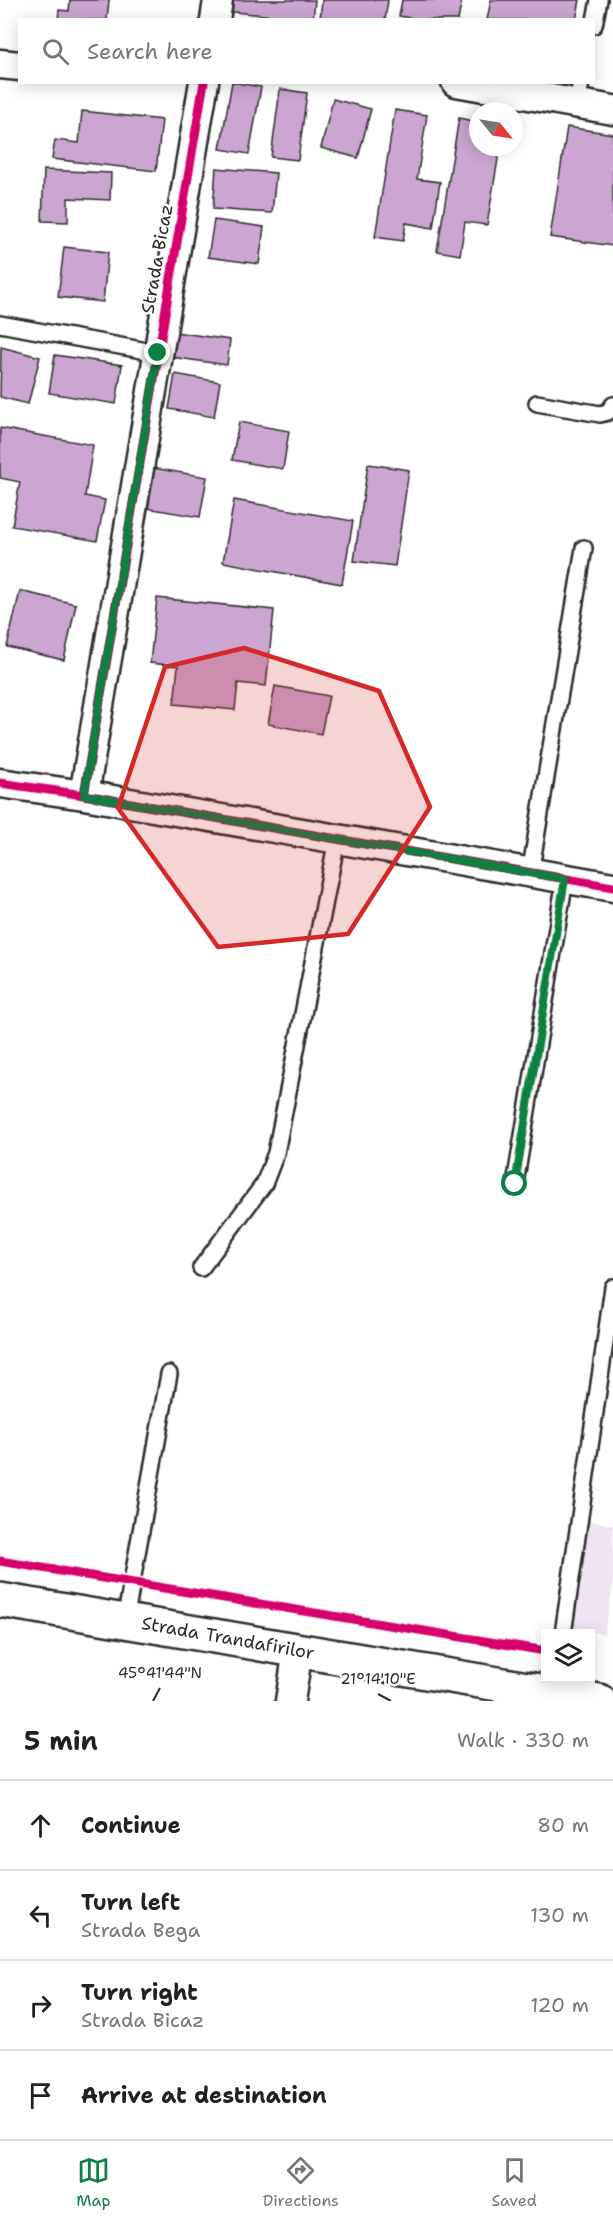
<!DOCTYPE html>
<html lang="en">
<head>
<meta charset="utf-8">
<style>
	body { margin:0; font-family:"Shantell Sans",sans-serif; background:#f2f2f2; color:#202124 }
	.controls { position:absolute; right:18px; bottom:18px; display:grid; overflow:hidden; border-radius:0px; box-shadow:0 3px 15px #0003 }
	.controls button { width:54px; height:54px; display:grid; place-items:center; padding:0; border:0; border-bottom:2px solid #e0e0e0; background:#fff; color:#202124; font:30px sans-serif }
	.compass { position:absolute; left:469px; top:102px; width:54px; height:54px; border-radius:50%; background:#fff; box-shadow:0 3px 15px #0003; rotate:120deg }
	.stop { position:absolute; width:18px; height:18px; margin:-14px; border:4px solid #0b8043; border-radius:50%; background:#fff }
	.stop.end { background:#0b8043; border-color:#fff; box-shadow:0 2px 6px #0008 }
	.list { margin:0; padding:0; list-style:none }
	h2 { display:flex; justify-content:space-between; align-items:center; height:78px; margin:0; padding:0 24px; font-size:26px }
	h2 small { font-size:20px; font-weight:400; color:#757577 }
	.list li { display:grid; grid-template-columns:39px 1fr auto; gap:18px; align-items:center; box-sizing:border-box; height:90px; padding:0 24px; border-top:2px solid #e0e0e0 }
	.list b { display:block; font-size:22px; white-space:nowrap }
	.list p { margin:0; font-size:20px; white-space:nowrap; color:#757577 }
	.list em { font-size:20px; font-style:normal; color:#757577 }
	.icon { flex:none; width:33px; height:33px; fill:none; stroke:currentColor; stroke-width:2; stroke-linecap:round; stroke-linejoin:round }
	.map { position:relative; flex:none; width:613px; height:1701px; overflow:hidden }
	.search { position:absolute; background:#fff; box-shadow:0 3px 15px #0003; left:18px; right:18px; top:18px; height:66px; display:flex; align-items:center; gap:15px; box-sizing:border-box; padding:0 21px; border-radius:0px; color:#757577; font-size:22px }
	.sheet { height:438px; background:#fff }
	nav { display:flex; justify-content:space-around; align-items:center; box-sizing:border-box; height:84px; border-top:2px solid #e0e0e0; background:#fff; font-size:16px; color:#757577 }
	nav a { display:grid; justify-items:center; gap:3px }
	nav .on { color:#0b8043 }
	.map>svg:first-child { display:block }
	.built { fill:#efe4f1 }
	.building { fill:#caa6d0; stroke:#2b2b2b; stroke-width:1.5 }
	.lines { fill:none; stroke-linecap:round; stroke-linejoin:round }
	.lane-casing { stroke:#2b2b2b; stroke-width:20 }
	.street-casing { stroke:#2b2b2b; stroke-width:33 }
	.secondary-casing { stroke:#2b2b2b; stroke-width:38 }
	.lane { stroke:#fff; stroke-width:15 }
	.street { stroke:#fff; stroke-width:28 }
	.secondary { stroke:#fff; stroke-width:33 }
	.cycleway-casing { stroke:#fff; stroke-width:13 }
	.cycleway { stroke:#d6006c; stroke-width:9 }
	.route { stroke:#0b8043; stroke-width:8 }
	.marked { fill:#d62828; fill-opacity:0.2; stroke:#d62828; stroke-width:4.5; stroke-linejoin:round }
	.ticks { fill:none; stroke:#2b2b2b; stroke-width:2 }
	.labels { text-anchor:middle; dominant-baseline:central; stroke-width:5; stroke-linejoin:round; paint-order:stroke }
	.street-label { font-size:18px; fill:#2b2b2b; stroke:#fff }
	.ticks-label { font-size:15px; text-anchor:middle; fill:#2b2b2b; stroke:#fff; stroke-width:5; stroke-linejoin:round; paint-order:stroke }
</style>
</head>
<body>
<div class="map">
<svg width="613" height="1701" viewBox="0 0 613 1701">
	<rect width="100%" height="100%" fill="#fff"/>
	<filter id="ink" filterUnits="userSpaceOnUse"><feTurbulence type="fractalNoise" baseFrequency=".0167" numOctaves="2"/><feDisplacementMap in="SourceGraphic" scale="12" xChannelSelector="R" yChannelSelector="G"/><feConvolveMatrix kernelMatrix="1 2 1 2 8 2 1 2 1" color-interpolation-filters="sRGB"/></filter>
	<g filter="url(#ink)">
		<!-- built -->
		<path class="built" d="M 585,1520 L 613,1525 L 613,1586 L 604,1634 L 569,1628 Z"/>
		<!-- building -->
		<path class="building" d="M 70,0 L 109,0 L 107,20 L 58,20 L 59,10 L 69,11 Z
			M 227,0 L 315,0 L 313,20 L 225,11 Z
			M 322,0 L 388,0 L 385,20 L 320,20 Z
			M 402,0 L 462,0 L 458,20 L 420,20 L 399,16 Z
			M 491,0 L 580,0 L 576,20 L 487,20 Z
			M 232,82 L 261,87 L 249,154 L 220,149 Z
			M 280,89 L 307,93 L 298,160 L 271,157 Z
			M 333,99 L 371,109 L 358,158 L 321,148 Z
			M 395,110 L 427,115 L 417,179 L 440,182 L 433,228 L 406,223 L 403,241 L 375,237 Z
			M 82,111 L 162,120 L 156,171 L 52,159 L 55,140 L 79,143 Z
			M 459,118 L 478,122 L 478,147 L 500,147 L 487,225 L 465,222 L 460,255 L 437,251 Z
			M 567,127 L 613,134 L 613,246 L 550,237 Z
			M 216,168 L 276,173 L 272,213 L 213,209 Z
			M 44,170 L 111,173 L 110,200 L 68,198 L 68,222 L 42,221 Z
			M 214,220 L 264,227 L 259,264 L 208,257 Z
			M 64,247 L 108,252 L 103,302 L 58,297 Z
			M 175,332 L 230,340 L 227,365 L 171,357 Z
			M 1,347 L 40,357 L 28,404 L 0,397 Z
			M 55,355 L 122,365 L 116,404 L 49,393 Z
			M 175,374 L 220,382 L 214,417 L 169,409 Z
			M 239,422 L 289,431 L 283,469 L 232,460 Z
			M 0,428 L 93,445 L 85,496 L 105,500 L 97,541 L 12,526 L 20,482 L 0,478 Z
			M 368,464 L 409,470 L 395,566 L 354,561 Z
			M 153,468 L 207,477 L 200,517 L 146,508 Z
			M 234,500 L 353,521 L 342,584 L 223,562 Z
			M 20,591 L 76,604 L 64,660 L 7,647 Z
			M 157,598 L 274,610 L 266,686 L 238,683 L 235,710 L 174,704 L 178,666 L 150,663 Z
			M 275,686 L 329,696 L 321,734 L 268,724 Z"/>
		<g class="lines">
			<!-- lane casing -->
			<g class="lane-casing">
				<path id="lane" d="M 594,25 L 599,0
					M 577,103 L 581,82
					M 0,324 L 158,353
					M 537,403 L 600,414 L 608,412 L 613,405
					M 530,874 L 584,548
					M 515,1184 L 565,879
					M 201,1268 L 264,1184 L 276,1153 L 337,839
					M 125,1621 L 169,1374
					M 563,1634 L 613,1287"/>
			</g>
			<!-- street casing -->
			<g class="street-casing">
				<path id="street" d="M 215,20 L 218,0
					M 0,64 L 20,66
					M 456,82 L 613,110
					M 0,783 L 84,795 L 613,887
					M 84,795 L 204,82
					M 290,1701 L 298,1650"/>
			</g>
			<!-- secondary casing -->
			<g class="secondary-casing">
				<path id="secondary" d="M 0,1600 L 599,1701"/>
			</g>
			<!-- lane -->
			<use href="#lane" class="lane"/>
			<!-- street -->
			<use href="#street" class="street"/>
			<!-- secondary -->
			<use href="#secondary" class="secondary"/>
			<!-- cycleway casing -->
			<g class="cycleway-casing">
				<path id="cycleway" d="M 0,783 L 84,795 L 613,887
					M 84,795 L 204,82
					M 0,1561 L 546,1651"/>
			</g>
			<!-- cycleway -->
			<use href="#cycleway" class="cycleway"/>
		</g>
	</g>
	<g class="lines" filter="url(#ink)">
		<!-- route -->
		<path class="route" d="M 158,353 L 84,795 L 565,879 L 515,1184"/>
	</g>
	<!-- marked area -->
	<path class="marked" d="M 244,648 L 379,691 L 430,807 L 348,934 L 218,947 L 118,808 L 165,667 Z"/>
	<!-- ticks -->
	<path class="ticks" d="M 378,1694 L 391,1701M 153,1701 L 160,1688"/>
	<g class="labels">
		<!-- street labels -->
		<g class="street-label">
			<text transform="translate(157 259) rotate(-80)">Strada Bicaz</text>
			<text transform="translate(228 1638) rotate(10)">Strada Trandafirilor</text>
		</g>
	</g>
	<g class="ticks-label">
		<text x="160" y="1678">45°41'44"N</text>
		<text x="378" y="1684">21°14'10"E</text>
	</g>
</svg>
<div class="controls">
<button><svg class="icon" aria-label="layers" viewBox="0 0 24 24"><path d="M12 4l9 5-9 5-9-5zM3 14l9 5 9-5"/></svg></button>
</div>
<svg class="compass" viewBox="-18 -18 36 36"><path d="M0-13l5 13h-10z" fill="#e53935"/><path d="M0 13l5-13h-10z" fill="#757577"/></svg>
<div class="stop" style="left:515px;top:1184px"></div>
<div class="stop end" style="left:158px;top:353px"></div>
<div class="search"><svg class="icon" aria-label="search" viewBox="0 0 24 24"><circle cx="10" cy="10" r="6"/><path d="M15 15l6 6"/></svg>Search here</div>
</div>
<section class="sheet">
<h2>5 min<small>Walk · 330 m</small></h2>
<ul class="list">
<li><svg class="icon" aria-label="ahead" viewBox="0 0 24 24"><path d="M12 20V5M6 11l6-6 6 6"/></svg><div><b>Continue</b></div><em>80 m</em></li>
<li><svg class="icon" aria-label="left" viewBox="0 0 24 24"><path d="M17 20v-9H6M10 6l-5 5 5 5"/></svg><div><b>Turn left</b><p>Strada Bega</p></div><em>130 m</em></li>
<li><svg class="icon" aria-label="right" viewBox="0 0 24 24"><path d="M7 20v-9h11M14 6l5 5-5 5"/></svg><div><b>Turn right</b><p>Strada Bicaz</p></div><em>120 m</em></li>
<li><svg class="icon" aria-label="arrive" viewBox="0 0 24 24"><path d="M6 21V4h12l-3 4 3 4H6"/></svg><div><b>Arrive at destination</b></div></li>
</ul>
</section>
<nav>
<a class="on"><svg class="icon" aria-label="map" viewBox="0 0 24 24"><path d="M3 6l6-2 6 2 6-2v14l-6 2-6-2-6 2zM9 4v14M15 6v14"/></svg>Map</a>
<a><svg class="icon" aria-label="directions" viewBox="0 0 24 24"><path d="M12 3l9 9-9 9-9-9zM9 14v-3h6M13 9l2 2-2 2"/></svg>Directions</a>
<a><svg class="icon" aria-label="saved" viewBox="0 0 24 24"><path d="M7 4h10v16l-5-4-5 4z"/></svg>Saved</a>
</nav>
</body>
</html>
